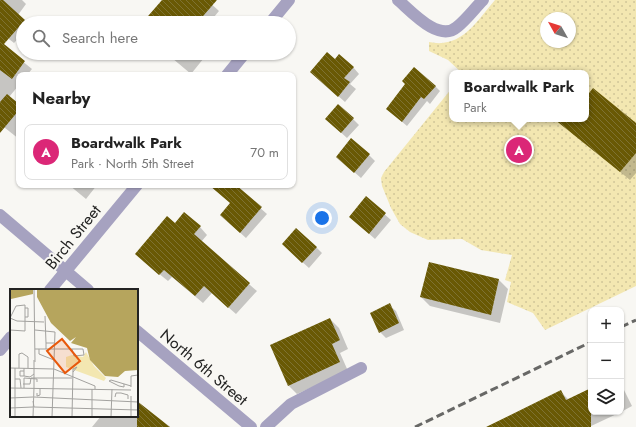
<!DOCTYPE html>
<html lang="en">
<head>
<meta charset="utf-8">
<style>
	body { margin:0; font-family:Jost,sans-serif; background:#f2f2f2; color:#222 }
	.controls { position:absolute; right:12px; bottom:12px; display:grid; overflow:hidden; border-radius:8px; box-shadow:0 1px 3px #0004 }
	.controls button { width:36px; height:36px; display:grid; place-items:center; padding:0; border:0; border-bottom:1px solid #e0e0e0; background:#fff; color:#222; font:20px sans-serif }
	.compass { position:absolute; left:540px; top:12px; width:36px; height:36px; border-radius:50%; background:#fff; box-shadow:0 1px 3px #0004; rotate:309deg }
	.you { position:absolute; left:322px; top:218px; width:14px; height:14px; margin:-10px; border:3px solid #fff; border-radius:50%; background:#1a73e8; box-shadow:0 0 0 6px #1a73e833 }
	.badge { display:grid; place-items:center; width:26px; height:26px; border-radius:50%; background:#db2777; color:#fff; font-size:13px; font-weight:700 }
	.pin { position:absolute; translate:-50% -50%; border:2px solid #fff; box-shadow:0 1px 4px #0006 }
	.popup { position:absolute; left:449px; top:70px; width:140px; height:52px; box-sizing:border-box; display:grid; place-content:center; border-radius:8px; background:#fff; filter:drop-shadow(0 1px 3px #0005); font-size:13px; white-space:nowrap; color:#767676 }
	.popup b { font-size:15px; color:#222 }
	.popup::after { content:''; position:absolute; left:50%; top:100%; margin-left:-8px; border:8px solid transparent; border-top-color:#fff }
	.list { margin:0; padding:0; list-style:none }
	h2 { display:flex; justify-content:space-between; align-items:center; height:52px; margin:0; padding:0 16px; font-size:17px }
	h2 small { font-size:13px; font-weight:400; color:#767676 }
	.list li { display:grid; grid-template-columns:26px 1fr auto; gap:12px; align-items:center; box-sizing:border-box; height:56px; margin:0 8px 8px; padding:0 8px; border:1px solid #e0e0e0; border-radius:8px }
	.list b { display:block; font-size:15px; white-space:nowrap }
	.list p { margin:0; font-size:13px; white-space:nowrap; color:#767676 }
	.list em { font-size:13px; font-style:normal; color:#767676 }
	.icon { flex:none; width:22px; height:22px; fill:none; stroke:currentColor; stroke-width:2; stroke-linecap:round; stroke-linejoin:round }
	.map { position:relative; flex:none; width:636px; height:427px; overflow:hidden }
	.search { position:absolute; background:#fff; box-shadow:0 1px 3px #0004; left:16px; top:16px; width:280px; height:44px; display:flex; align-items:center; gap:10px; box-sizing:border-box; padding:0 14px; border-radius:22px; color:#767676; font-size:15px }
	.panel { position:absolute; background:#fff; box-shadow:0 1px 3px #0004; left:16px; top:72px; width:280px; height:116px; border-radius:8px }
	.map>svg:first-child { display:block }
	.park { fill:url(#park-dots); fill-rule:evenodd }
	.shadow { fill:#0003 }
	.building { fill:url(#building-back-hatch) }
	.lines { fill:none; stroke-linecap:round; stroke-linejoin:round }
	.minor { stroke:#a6a2c0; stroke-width:12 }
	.rail { stroke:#686866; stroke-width:3; stroke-dasharray:8 4; stroke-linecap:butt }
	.labels { text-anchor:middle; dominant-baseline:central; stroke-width:4; stroke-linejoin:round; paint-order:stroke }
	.street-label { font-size:16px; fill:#232322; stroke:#f8f7f3 }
	.inset-road { fill:none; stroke:#a3a29f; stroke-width:1 }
	.view { fill:#e8590c; fill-opacity:0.15; stroke:#e8590c; stroke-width:2 }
	.inset-edge { fill:none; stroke:#232322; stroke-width:2 }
</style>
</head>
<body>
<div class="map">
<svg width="636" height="427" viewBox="0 0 636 427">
	<defs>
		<pattern id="park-dots" width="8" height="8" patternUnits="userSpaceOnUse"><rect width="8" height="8" fill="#f3e7b1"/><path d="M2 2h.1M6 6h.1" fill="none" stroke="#d0c698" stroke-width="1.8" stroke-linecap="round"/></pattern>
		<pattern id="building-back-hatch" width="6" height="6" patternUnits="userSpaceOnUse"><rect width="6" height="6" fill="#695904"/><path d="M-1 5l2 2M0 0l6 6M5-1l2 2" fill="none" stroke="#7e7232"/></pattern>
	</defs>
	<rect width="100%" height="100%" fill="#f8f7f3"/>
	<!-- park -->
	<path class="park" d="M 495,0 L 636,0 L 636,286 L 545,330 L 533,313 L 507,302 L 511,282 L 505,280 L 512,255 L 481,250 L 462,239 L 428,240 L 410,232 L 400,224 L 391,208 L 382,186 L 381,178 L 384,172 L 452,88 L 452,119 L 586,119 L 586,73 L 462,73 L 448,60 L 429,51 L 429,42 C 461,49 476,22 495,0 ZM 546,18 L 570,18 L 570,42 L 546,42 Z"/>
	<!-- shadow -->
	<path class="shadow" d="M 0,0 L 22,0 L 26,4 L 18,15 L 27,23 L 23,23 L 23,33 L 14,43 L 0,32 Z
		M 163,0 L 207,0 L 219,11 L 209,23 L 144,23 Z
		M 0,43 L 32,69 L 27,75 L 19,75 L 19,85 L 9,97 L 19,105 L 19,139 L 0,124 Z
		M 166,53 L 208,53 L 191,74 Z
		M 335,60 L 353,67 L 359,74 L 350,84 L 356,89 L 345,102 L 311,72 Z
		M 435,86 L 440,91 L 430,104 L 427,101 L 407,126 L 387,109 Z
		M 586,98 L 636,125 L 636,173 L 630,180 L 564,126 L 569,119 L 586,119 Z
		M 326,119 L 353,119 L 359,125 L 347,138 Z
		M 369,155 L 375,161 L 361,178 L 337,157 Z
		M 69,185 L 97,185 L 86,199 Z
		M 209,185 L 242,185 L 239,189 L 267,214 L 246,238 L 227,221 L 231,203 Z
		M 366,198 L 391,220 L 375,239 L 350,217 Z
		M 175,224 L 200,227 L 207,235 L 201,242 L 257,291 L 236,314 L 212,293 L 203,303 L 172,277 L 168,281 L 143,261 Z
		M 316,247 L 322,253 L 309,268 L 289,250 Z
		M 430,263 L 499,280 L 508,289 L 500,323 L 430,306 L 421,297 Z
		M 389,305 L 396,311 L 404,330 L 386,338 L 380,332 Z
		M 330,319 L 339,328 L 348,349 L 340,353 L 348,371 L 297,394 L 288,385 Z
		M 621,384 L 632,406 L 621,412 Z
		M 591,389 L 591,412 L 621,412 L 589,427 L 497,427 L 560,391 L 569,400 Z
		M 137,402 L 169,427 L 92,427 L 101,416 L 137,416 Z"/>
	<!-- building -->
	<path class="building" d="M 0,0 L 3,0 L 25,20 L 4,44 L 25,61 L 12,79 L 0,70 Z
		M 162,0 L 217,0 L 197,23 L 142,23 Z
		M 327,52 L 335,59 L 339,54 L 354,67 L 344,78 L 350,82 L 338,97 L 310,72 Z
		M 414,67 L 436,86 L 424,99 L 421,97 L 402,122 L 386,109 L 405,84 L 402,81 Z
		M 593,88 L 636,123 L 636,153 L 620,172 L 554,119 L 586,119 L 586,97 Z
		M 7,94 L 19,104 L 19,110 L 0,133 L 0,102 Z
		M 338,104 L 354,118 L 341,133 L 325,119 Z
		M 351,138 L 370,154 L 354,173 L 336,157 Z
		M 209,185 L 236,185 L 262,207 L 240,233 L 220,215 L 230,203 Z
		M 366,196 L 386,213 L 369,234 L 349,217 Z
		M 184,212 L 201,226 L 194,234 L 250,283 L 228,308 L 204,286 L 195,296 L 164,270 L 159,275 L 135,254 L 167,216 L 175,223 Z
		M 296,228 L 317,247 L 302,263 L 282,244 Z
		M 429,262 L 499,279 L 491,315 L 420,297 Z
		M 390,303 L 399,323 L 379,333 L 370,313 Z
		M 330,318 L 340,340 L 332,344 L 340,362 L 288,386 L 270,345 Z
		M 591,388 L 591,427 L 486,427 L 561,390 L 566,400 Z
		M 137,401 L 170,427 L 137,427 Z"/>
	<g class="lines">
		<!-- minor -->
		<path class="minor" d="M 398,0 C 411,11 439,43 457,27 C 467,19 474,9 483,0
			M 270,23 L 289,0
			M 227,75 L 245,53
			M 0,215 L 88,290
			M 50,290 L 137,185
			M 137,331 L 251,427
			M 0,350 L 11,337
			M 266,427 L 291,404 L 361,368"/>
		<!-- rail -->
		<path class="rail" d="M 621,327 L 636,320
			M 415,427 L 591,342"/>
	</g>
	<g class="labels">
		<!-- street labels -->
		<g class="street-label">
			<text transform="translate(73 237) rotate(-51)">Birch Street</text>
			<text transform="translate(204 367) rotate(40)">North 6th Street</text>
		</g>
	</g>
	<!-- overview -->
	<g transform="translate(10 289)">
		<rect width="128" height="128" fill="#f8f7f3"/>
		<path d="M 76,63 L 84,77 L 96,89 L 94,92 L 56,78 L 56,68 L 62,66 L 73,68 Z" fill="#f3e7b1"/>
		<path d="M 0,0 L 23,0 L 23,5 L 1,10 ZM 27,0 L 128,0 L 128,81 L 115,82 L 108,88 L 95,87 L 80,71 L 77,59 L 61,54 L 66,48 L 60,52 L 41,34 L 27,8 Z" fill="#b6a55d"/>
		<path class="inset-road" d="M 24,0 L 25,73M 35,27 L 36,54M 15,28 L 18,28 L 18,19 L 15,19M 0,29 L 6,17 L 15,16 L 15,42M 0,29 L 7,32 L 34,33M 0,41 L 15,42M 25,41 L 45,43 L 42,128M 25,60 L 73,60 L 74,66 L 64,67 L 62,60M 29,60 L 29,65 L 44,71M 36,60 L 36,54 L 44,54M 0,79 L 44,80 L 85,97 L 85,100M 9,79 L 9,65 L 12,64 L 18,68 L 18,79M 14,79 L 14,87 L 20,88 L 24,85M 14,82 L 10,82 L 10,87 L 14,87M 21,89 L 62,89M 5,90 L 10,90 L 11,99M 13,95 L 20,95 L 21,89M 114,95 L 114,98 L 109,97 L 99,92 L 101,91 L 121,97M 24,98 L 24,71M 121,98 L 121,87 L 128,86M 0,99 L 121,101M 14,99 L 14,89 L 27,90 L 27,93M 27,104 L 27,107 L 30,106 L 30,100M 24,108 L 128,113M 105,108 L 106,104 L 111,104 L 118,106 L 118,110M 0,109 L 23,108M 23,112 L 24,118 L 128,121M 0,119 L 23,118M 5,128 L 5,79M 15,128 L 37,128M 23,128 L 24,98M 62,128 L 63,80 L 67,78 L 63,83M 82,128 L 82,100M 101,128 L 102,100M 121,128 L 121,107"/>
		<path class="view" d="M 52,50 L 70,72 L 55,84 L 37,62 Z"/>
		<rect width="128" height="128" class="inset-edge"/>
	</g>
</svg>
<div class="controls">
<button>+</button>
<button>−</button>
<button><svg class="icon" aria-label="layers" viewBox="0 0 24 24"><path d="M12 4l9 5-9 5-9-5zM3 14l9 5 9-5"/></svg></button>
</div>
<svg class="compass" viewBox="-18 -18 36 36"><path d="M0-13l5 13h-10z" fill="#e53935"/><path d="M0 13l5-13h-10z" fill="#767676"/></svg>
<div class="you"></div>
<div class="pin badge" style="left:519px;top:150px">A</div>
<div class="popup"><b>Boardwalk Park</b>Park</div>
<div class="search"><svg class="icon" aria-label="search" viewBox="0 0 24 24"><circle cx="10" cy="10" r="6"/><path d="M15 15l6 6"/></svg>Search here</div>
<section class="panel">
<h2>Nearby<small></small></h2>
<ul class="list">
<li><span class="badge">A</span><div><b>Boardwalk Park</b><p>Park · North 5th Street</p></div><em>70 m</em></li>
</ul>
</section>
</div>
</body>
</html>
